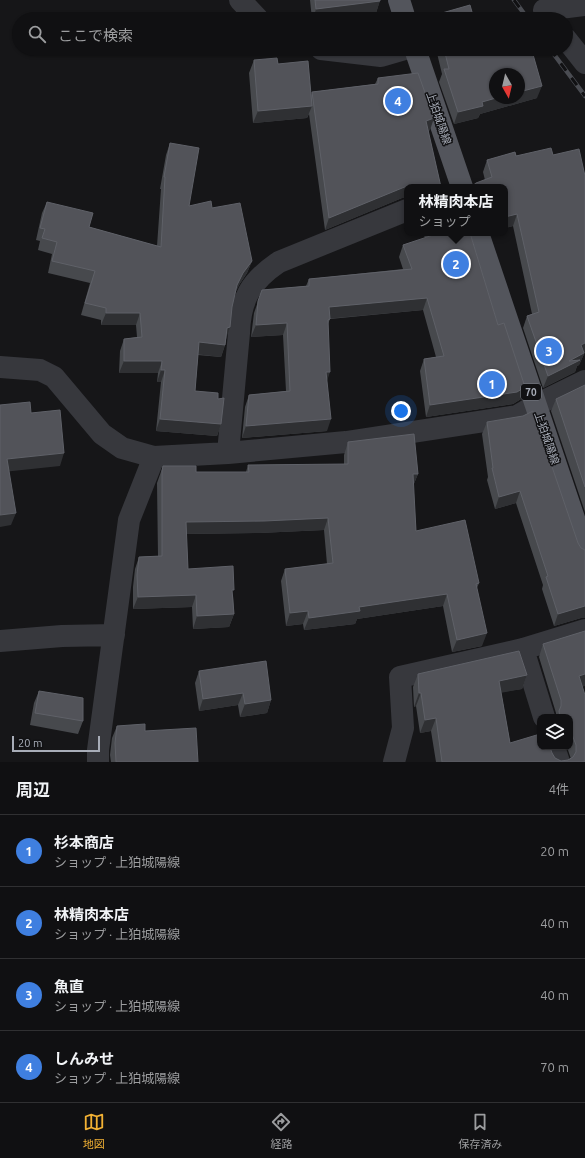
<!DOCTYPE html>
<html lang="ja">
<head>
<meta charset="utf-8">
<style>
	body { margin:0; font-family:Ubuntu,"Noto Sans JP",sans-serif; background:#1e1e20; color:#f1f3f6 }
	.controls { position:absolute; right:12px; bottom:12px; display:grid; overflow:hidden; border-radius:8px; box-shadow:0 1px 3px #0004 }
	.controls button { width:36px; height:36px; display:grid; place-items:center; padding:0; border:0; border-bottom:1px solid #303032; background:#101012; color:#f1f3f6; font:20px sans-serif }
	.compass { position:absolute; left:489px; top:68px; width:36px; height:36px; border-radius:50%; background:#101012; box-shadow:0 1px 3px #0004; rotate:172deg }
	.scale { position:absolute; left:12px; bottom:10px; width:88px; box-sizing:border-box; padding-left:4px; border:2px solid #a8adb8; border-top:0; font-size:11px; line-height:14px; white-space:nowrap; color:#a8adb8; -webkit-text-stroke:3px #111113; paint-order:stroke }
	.you { position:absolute; left:401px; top:411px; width:14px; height:14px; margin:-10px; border:3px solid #fff; border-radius:50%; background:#1a73e8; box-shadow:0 0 0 6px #1a73e833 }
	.badge { display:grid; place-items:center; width:26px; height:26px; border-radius:50%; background:#f2b134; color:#fff; font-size:13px; font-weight:700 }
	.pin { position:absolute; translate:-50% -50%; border:2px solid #fff; box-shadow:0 1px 4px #0006 }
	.popup { position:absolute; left:404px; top:184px; width:104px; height:52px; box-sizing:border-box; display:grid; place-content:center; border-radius:8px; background:#101012; filter:drop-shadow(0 1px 3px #0005); font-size:13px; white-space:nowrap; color:#9c9d9f }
	.popup b { font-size:15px; color:#f1f3f6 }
	.popup::after { content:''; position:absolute; left:50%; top:100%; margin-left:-8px; border:8px solid transparent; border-top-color:#101012 }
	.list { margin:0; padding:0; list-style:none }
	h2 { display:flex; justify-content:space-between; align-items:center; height:52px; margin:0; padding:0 16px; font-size:17px }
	h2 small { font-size:13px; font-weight:400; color:#9c9d9f }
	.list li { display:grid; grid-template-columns:26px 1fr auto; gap:12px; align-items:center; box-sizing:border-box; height:72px; padding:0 16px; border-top:1px solid #303032 }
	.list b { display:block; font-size:15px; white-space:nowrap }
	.list p { margin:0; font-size:13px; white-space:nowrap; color:#9c9d9f }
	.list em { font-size:13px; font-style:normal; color:#9c9d9f }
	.icon { flex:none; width:22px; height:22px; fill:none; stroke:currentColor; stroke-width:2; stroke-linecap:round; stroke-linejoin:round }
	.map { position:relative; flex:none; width:585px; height:762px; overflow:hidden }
	.search { position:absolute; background:#101012; box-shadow:0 1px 3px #0004; left:12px; right:12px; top:12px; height:44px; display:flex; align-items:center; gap:10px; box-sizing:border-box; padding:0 14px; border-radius:22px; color:#9c9d9f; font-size:15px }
	.sheet { height:340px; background:#101012 }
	nav { display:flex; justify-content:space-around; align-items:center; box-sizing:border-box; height:56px; border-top:1px solid #303032; background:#101012; font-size:11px; color:#9c9d9f }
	nav a { display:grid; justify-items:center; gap:2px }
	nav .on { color:#f2b134 }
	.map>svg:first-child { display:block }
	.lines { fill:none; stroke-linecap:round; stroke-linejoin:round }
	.minor { stroke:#37383d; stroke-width:22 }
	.major { stroke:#53555c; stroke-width:22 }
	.rail-casing { stroke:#4a4c52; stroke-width:4.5 }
	.rail { stroke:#111113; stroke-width:3; stroke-dasharray:9; stroke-linecap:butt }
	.wall { fill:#47494d }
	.shaded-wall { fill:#2f3033 }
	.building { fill:#525359; stroke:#5f6168 }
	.labels { text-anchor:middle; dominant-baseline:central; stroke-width:3; stroke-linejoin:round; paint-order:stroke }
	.shield { fill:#111113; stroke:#7b7e86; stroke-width:1 }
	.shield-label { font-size:10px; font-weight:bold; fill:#a8adb8 }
	.street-label { font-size:11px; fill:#a8adb8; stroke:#111113 }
</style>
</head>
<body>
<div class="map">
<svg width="585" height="762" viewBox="0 0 585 762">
	<rect width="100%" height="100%" fill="#161618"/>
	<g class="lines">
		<!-- minor -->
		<path class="minor" d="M 240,0 L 258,19
			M 544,10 L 585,5
			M 566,39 L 585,63
			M 321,49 L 381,56 L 405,49
			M 0,367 L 40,370 L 54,377 L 102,434 L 122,448 L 154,457 L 228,453 L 346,442 L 517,416 L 536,405 L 585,381
			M 228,453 L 239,333 C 240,299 251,281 279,262 L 407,210
			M 0,641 L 62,636 L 114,635
			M 523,649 L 544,717
			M 554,747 L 559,762
			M 98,762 L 98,750 L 129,520 L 154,457
			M 394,762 L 403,728 L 400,677 L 523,649 L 585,630"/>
		<!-- major -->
		<path class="major" d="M 399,0 L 405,19
			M 415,49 L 462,187
			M 478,233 L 585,551"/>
		<!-- rail casing -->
		<g class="rail-casing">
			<path id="rail" d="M 514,0 L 528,19
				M 550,49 L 585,96"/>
		</g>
		<!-- rail -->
		<use href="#rail" class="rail"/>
	</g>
	<!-- wall -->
	<path class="wall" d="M 310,0 L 380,0 L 376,13 L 327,19 L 312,19 Z
		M 436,49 L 521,49 L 537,98 L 480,114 L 478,118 L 454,124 L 439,82 L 442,74 Z
		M 254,60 L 278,64 L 311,95 L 312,92 L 375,84 L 378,78 L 430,130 L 428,131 L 441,187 L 407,187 L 402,198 L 325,230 L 309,114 L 307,118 L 253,123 L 249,73 Z
		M 170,143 L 189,206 L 212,208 L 252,261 L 247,273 L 239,285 L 236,291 L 232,307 L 225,345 L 221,357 L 198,355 L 195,391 L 218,399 L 221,424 L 217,436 L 156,431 L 161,382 L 157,382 L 158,373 L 119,373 L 120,351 L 124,339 L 137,337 L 136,325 L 101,325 L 101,320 L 81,315 L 90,283 L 48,273 L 52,254 L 38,250 L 40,241 L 36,240 L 42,213 L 47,202 L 89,227 L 157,246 L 161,189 L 160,189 L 166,155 Z
		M 515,152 L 584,354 L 579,365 L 577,366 L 575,372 L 543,388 L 523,328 L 527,316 L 532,314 L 513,226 L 505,228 L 505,187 L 471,187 L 485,180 L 483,172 L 487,160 Z
		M 423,233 L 470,233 L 498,325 L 525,387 L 521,399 L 513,404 L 426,417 L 420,371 L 424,359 L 436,357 L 423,310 L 330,319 L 328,324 L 327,381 L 327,431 L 242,438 L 245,407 L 249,395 L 286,391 L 283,335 L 251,337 L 254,313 L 262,290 L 306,286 L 309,279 L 403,269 L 399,257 L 403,245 L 425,238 Z
		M 585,385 L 585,512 L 551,411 L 556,399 Z
		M 487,422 L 581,548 L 585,550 L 585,618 L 581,618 L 554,626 L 542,589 L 543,585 L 516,503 L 495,509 L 487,480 L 488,477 L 482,434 Z
		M 348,442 L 418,474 L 413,486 L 416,531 L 479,583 L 477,588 L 482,646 L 452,652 L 443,606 L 357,619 L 355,624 L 304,630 L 303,624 L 286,626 L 281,581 L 285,569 L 327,564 L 324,530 L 259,533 L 186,534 L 188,569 L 233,595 L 234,614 L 229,627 L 193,629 L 192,607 L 133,609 L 133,587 L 135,569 L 139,557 L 158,556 L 157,483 L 163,466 L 196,472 L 246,472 L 248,465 L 344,464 L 344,455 Z
		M 585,631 L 585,686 L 582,686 L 585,762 L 436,762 L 431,731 L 420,733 L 416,706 L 414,707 L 413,687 L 418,674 L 527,675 L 522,689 L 501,692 L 510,743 L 552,753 L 555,758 L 561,761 L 568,760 L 571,759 L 567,747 L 570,747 L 570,717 L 556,717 L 556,713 L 539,657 L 543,644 Z
		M 199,671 L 271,700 L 267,713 L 240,717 L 238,705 L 199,711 L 195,683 Z
		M 39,691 L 83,721 L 78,734 L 30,725 L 34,703 Z
		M 117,726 L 145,731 L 198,762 L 111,762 L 110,755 L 112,738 Z"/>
	<!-- shaded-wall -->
	<path class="shaded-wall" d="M 380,1 L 376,13 L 327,19 L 313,19 L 316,9 Z
		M 542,86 L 537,98 L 480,114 L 478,118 L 454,124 L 458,112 L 482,102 L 496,98 L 519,98 L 519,92 Z
		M 312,106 L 307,118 L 253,123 L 258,111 Z
		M 434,118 L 430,130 L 421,133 L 426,121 Z
		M 415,185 L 414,187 L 407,187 L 407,198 L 402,198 L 325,230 L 329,218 L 407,186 Z
		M 517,214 L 513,226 L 505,228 L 505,217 Z
		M 252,261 L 247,273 L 239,285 L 233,297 L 237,285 L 243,273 Z
		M 427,298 L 423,310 L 325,319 L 329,307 Z
		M 106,313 L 140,313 L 136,325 L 101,325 Z
		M 287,323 L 283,335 L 251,337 L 256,325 Z
		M 230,327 L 226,339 L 227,328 Z
		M 199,342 L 225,345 L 221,357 L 195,354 Z
		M 585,343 L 585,353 L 584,354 L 579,365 L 577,366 L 575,372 L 543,388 L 548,376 L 569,361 L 581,345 Z
		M 124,361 L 162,361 L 158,373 L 119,373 Z
		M 161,370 L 165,370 L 161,382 L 157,382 Z
		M 326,372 L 330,372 L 326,384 Z
		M 525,387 L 521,399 L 513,404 L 426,417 L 430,405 Z
		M 160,419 L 221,424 L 217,436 L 156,431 Z
		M 331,419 L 327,431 L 242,438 L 246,426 Z
		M 64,453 L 60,466 L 3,472 L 7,459 Z
		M 413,474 L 418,474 L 413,486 Z
		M 520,491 L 516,503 L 495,509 L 499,497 Z
		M 16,513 L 11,525 L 0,527 L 0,515 Z
		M 328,518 L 324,530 L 259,533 L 181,534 L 186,522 Z
		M 447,594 L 443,606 L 357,619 L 355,624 L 304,630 L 309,618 L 359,607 Z
		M 196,595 L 192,607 L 133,609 L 138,597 Z
		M 585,606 L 585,618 L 581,618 L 554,626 L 558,614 Z
		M 308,611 L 303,624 L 286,626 L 290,613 Z
		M 234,614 L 229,627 L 193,629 L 197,616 Z
		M 487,633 L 482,646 L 452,652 L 457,640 Z
		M 585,674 L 585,686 L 574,689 L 579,676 Z
		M 527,675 L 522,689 L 494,694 L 499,681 Z
		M 243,693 L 238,705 L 199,711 L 203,699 Z
		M 419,693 L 421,693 L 416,706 L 414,707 Z
		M 271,700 L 267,713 L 240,717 L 245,704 Z
		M 436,718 L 431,731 L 420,733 L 425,720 Z"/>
	<!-- building -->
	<path class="building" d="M 315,0 L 380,0 L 380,1 L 316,9 Z
		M 470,5 L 474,19 L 436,19 L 435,15 Z
		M 444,49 L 521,49 L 522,54 L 532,51 L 542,86 L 519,92 L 519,74 L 495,74 L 495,98 L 496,98 L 482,102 L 483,106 L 458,112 L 444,69 L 449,69 Z
		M 277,58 L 278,64 L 308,61 L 312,106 L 258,111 L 254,60 Z
		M 418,73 L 434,118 L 426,121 L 441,187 L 417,187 L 415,185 L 407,186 L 329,218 L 312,92 L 378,84 L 378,78 Z
		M 170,143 L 199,148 L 189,206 L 211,201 L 212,208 L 240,203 L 252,261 L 243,273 L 237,285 L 232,307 L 230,327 L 227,328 L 225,345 L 199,342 L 195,391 L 218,393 L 218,399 L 224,398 L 221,424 L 160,419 L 165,370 L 161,370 L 162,361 L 124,361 L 124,339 L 142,337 L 140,313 L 106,313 L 106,308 L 85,303 L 95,271 L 52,261 L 57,242 L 42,238 L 45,229 L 40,228 L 47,202 L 93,213 L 89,227 L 161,247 L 165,177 L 164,177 Z
		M 551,148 L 553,155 L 579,149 L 585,176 L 585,343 L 581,345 L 584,353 L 569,361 L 580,360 L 548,376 L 527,316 L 539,312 L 517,214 L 505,217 L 505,187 L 466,187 L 471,187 L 476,183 L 492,177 L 487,160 L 515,152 L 516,156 Z
		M 432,233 L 470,233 L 498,325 L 504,323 L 525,387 L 517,392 L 430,405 L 424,359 L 444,356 L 427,298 L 329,307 L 330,319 L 328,320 L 330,372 L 326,372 L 331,419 L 246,426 L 249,395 L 290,391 L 287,323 L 256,325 L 258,301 L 262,290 L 309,286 L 309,279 L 412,269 L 403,245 L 433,235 Z
		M 585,385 L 585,487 L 556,399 Z
		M 30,402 L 31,413 L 60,410 L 64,453 L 7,459 L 16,513 L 0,515 L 0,405 Z
		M 533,411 L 578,543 L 581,548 L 585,550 L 585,606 L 558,614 L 546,577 L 548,576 L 520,491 L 499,497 L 492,468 L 493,468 L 487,422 L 523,416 Z
		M 414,434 L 418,474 L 413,474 L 416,531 L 465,520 L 479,583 L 476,584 L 487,633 L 457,640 L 447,594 L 359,607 L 360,611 L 309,618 L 308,611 L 290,613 L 285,569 L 333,563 L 328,518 L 264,521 L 186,522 L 188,569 L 233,566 L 234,590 L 232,590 L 234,614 L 197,616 L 196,595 L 138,597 L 137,575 L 139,557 L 162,556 L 162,471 L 163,466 L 196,466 L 196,472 L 249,472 L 248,465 L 348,464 L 348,442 Z
		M 585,631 L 585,674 L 579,676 L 585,695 L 585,762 L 442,762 L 436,718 L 425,720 L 421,693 L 419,693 L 418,674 L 519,651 L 527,675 L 499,681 L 510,743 L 540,734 L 540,747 L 550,747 L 552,753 L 555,758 L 561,761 L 568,760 L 573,757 L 576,752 L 576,745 L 570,729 L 570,717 L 560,717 L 559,711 L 561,706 L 561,700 L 543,644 Z
		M 266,661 L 271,700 L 245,704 L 243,693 L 203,699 L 199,671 Z
		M 39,691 L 83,698 L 83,721 L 35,713 Z
		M 145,724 L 145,731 L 196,728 L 198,762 L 116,762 L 115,743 L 117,726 Z"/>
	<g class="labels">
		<!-- shield labels -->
		<rect class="shield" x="521" y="384" width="20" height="16" rx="3"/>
		<g class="shield-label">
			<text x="531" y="392">70</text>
		</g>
		<!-- street labels -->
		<g class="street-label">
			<text transform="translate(439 118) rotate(71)">上狛城陽線</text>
			<text transform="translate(547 438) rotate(71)">上狛城陽線</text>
		</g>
	</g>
</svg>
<div class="controls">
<button><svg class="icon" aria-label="layers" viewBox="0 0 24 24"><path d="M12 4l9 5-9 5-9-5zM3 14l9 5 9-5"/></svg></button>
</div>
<svg class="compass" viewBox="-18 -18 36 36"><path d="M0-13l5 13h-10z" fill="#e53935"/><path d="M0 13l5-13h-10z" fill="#9c9d9f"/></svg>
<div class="scale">20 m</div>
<div class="you"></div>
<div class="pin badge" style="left:492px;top:384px;background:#3f7fe0">1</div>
<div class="pin badge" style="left:456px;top:264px;background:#3f7fe0">2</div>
<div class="popup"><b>林精肉本店</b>ショップ</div>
<div class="pin badge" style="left:549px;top:351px;background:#3f7fe0">3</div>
<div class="pin badge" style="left:398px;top:101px;background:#3f7fe0">4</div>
<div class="search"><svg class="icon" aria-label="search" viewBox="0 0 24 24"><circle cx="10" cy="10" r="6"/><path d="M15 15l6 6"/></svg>ここで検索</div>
</div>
<section class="sheet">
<h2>周辺<small>4件</small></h2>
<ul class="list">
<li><span class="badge" style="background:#3f7fe0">1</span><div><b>杉本商店</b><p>ショップ · 上狛城陽線</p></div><em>20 m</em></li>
<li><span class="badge" style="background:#3f7fe0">2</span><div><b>林精肉本店</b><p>ショップ · 上狛城陽線</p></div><em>40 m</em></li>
<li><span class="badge" style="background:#3f7fe0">3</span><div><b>魚直</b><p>ショップ · 上狛城陽線</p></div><em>40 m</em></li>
<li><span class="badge" style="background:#3f7fe0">4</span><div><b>しんみせ</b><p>ショップ · 上狛城陽線</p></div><em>70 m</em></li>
</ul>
</section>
<nav>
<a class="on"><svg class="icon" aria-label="map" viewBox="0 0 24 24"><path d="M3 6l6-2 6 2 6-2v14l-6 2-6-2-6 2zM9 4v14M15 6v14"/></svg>地図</a>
<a><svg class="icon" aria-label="directions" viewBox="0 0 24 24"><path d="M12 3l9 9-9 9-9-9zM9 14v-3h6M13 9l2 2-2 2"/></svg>経路</a>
<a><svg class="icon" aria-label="saved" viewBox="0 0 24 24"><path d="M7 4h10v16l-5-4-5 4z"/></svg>保存済み</a>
</nav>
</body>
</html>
